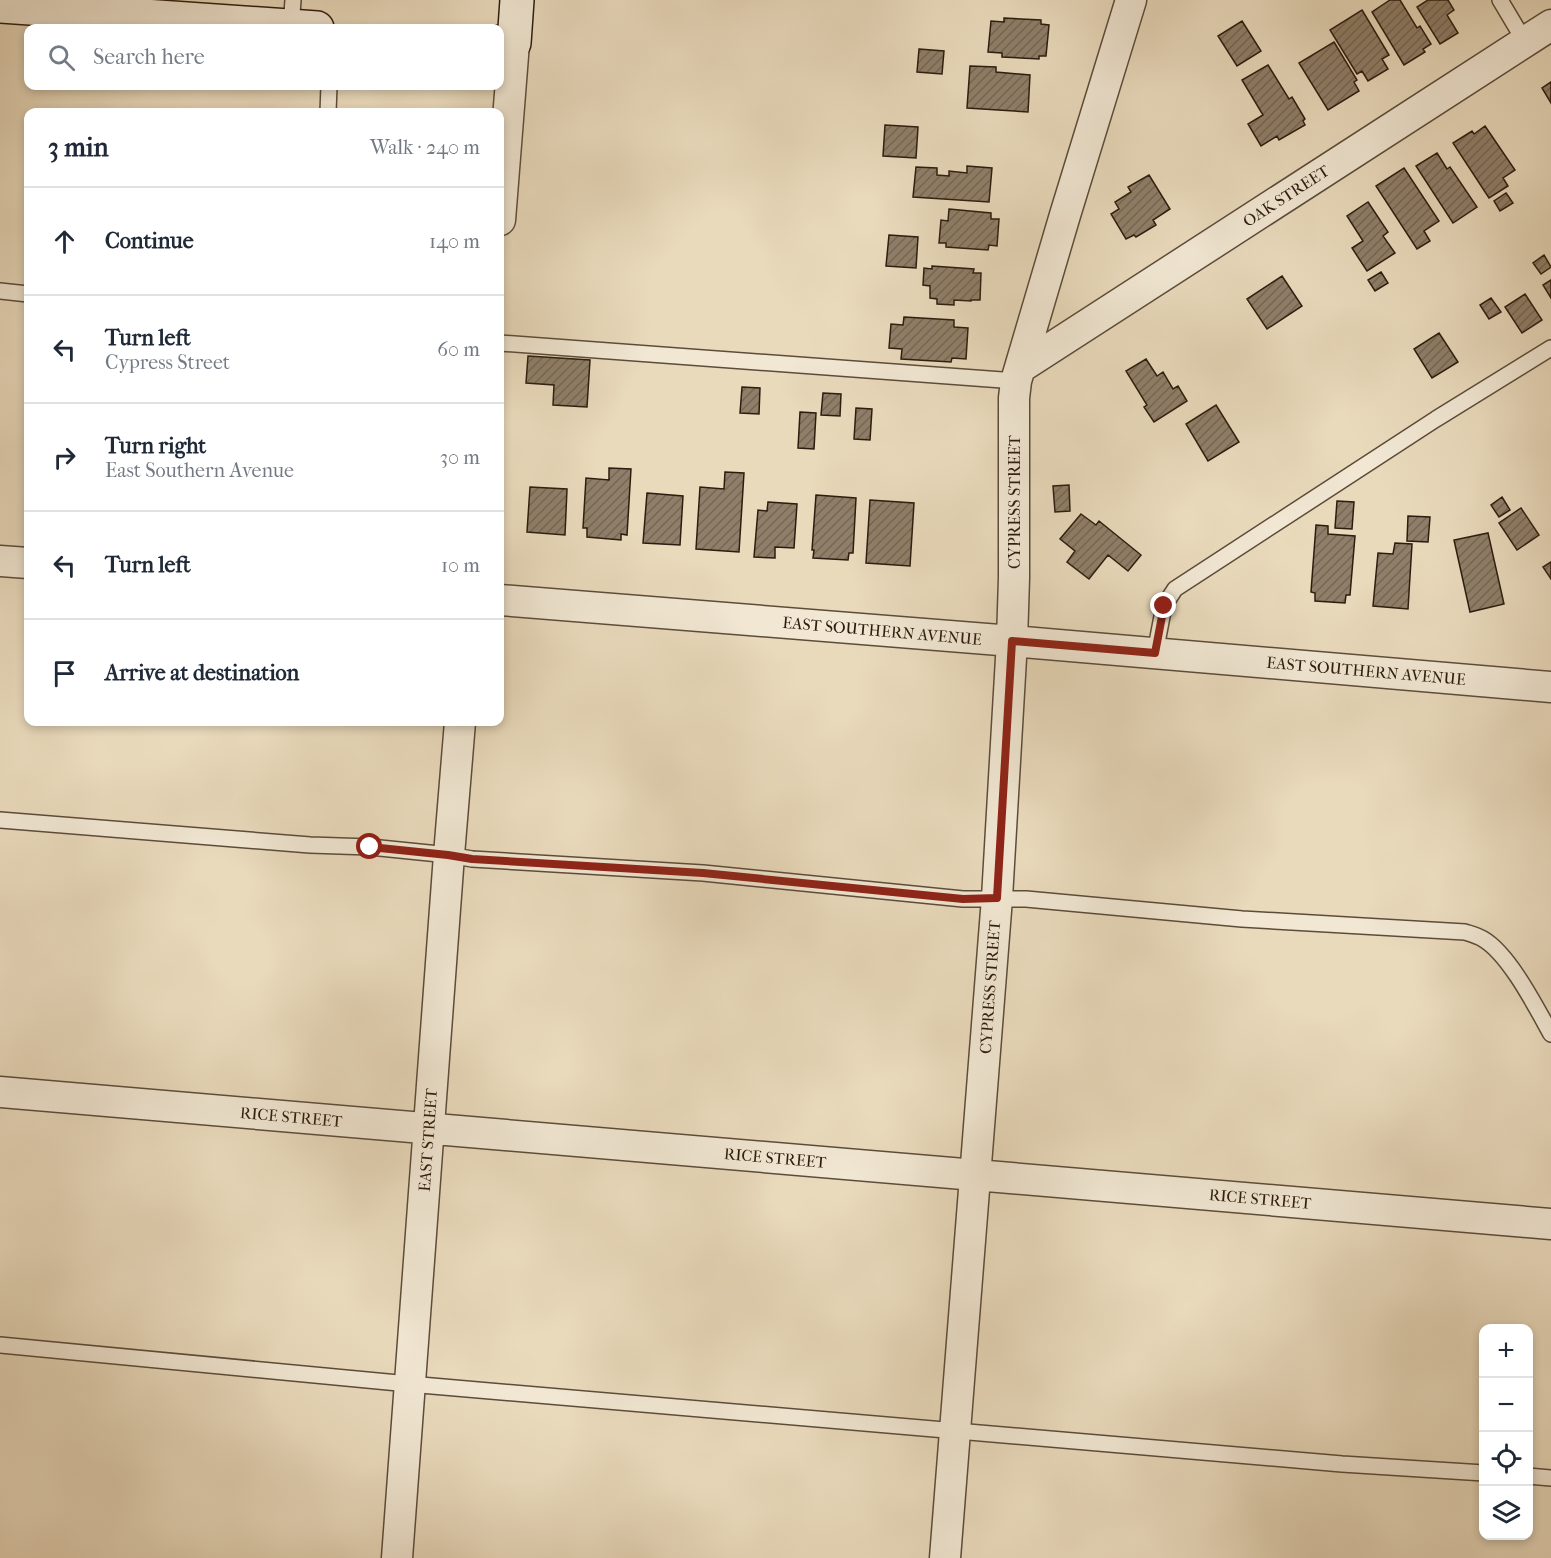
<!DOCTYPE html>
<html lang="en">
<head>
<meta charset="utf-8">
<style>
	body { margin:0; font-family:"IM FELL French Canon",serif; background:#f2f2f3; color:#1f2937 }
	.controls { position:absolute; right:18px; bottom:18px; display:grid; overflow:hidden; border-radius:12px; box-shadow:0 3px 9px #0003 }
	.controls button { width:54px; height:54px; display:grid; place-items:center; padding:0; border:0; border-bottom:2px solid #e0e1e3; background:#fff; color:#1f2937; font:30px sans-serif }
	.stop { position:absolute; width:18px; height:18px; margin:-14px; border:4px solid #8f2418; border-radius:50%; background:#fff }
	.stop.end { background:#8f2418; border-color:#fff; box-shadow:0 2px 6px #0008 }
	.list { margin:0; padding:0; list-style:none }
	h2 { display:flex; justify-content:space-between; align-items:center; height:78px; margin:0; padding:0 24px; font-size:26px }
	h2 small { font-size:20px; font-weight:400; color:#747a83 }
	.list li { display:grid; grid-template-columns:39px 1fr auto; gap:18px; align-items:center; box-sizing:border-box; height:108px; padding:0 24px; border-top:2px solid #e0e1e3 }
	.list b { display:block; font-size:22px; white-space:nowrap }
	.list p { margin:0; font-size:20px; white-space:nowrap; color:#747a83 }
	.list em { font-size:20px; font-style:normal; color:#747a83 }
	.icon { flex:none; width:33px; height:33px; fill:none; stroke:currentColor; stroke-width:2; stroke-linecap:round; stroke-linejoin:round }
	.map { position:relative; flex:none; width:1551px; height:1558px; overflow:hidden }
	.search { position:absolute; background:#fff; box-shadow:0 3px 9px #0003; left:24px; top:24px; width:480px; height:66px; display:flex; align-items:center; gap:15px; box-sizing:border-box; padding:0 21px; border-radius:12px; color:#747a83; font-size:22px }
	.panel { position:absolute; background:#fff; box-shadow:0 3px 9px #0003; left:24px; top:108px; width:480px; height:618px; border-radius:12px }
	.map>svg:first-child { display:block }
	.building { fill:url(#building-hatch); stroke:#2d1c0f; stroke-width:1.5 }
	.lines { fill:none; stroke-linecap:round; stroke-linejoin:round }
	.lane-casing { stroke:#5c4c3a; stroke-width:18 }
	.street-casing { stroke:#5c4c3a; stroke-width:33 }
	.secondary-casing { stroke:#2d1c0f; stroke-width:36 }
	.lane { stroke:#f1e7d3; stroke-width:15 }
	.street { stroke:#f1e7d3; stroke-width:30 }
	.secondary { stroke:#f1e7d3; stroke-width:33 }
	.route { stroke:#8f2418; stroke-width:8 }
	.labels { text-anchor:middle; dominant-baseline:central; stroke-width:4.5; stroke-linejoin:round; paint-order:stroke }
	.street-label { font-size:16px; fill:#2d1c0f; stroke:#f1e7d3 }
</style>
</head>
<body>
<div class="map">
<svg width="1551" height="1558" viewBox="0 0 1551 1558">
	<defs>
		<pattern id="building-hatch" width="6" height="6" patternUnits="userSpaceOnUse" patternTransform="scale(1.5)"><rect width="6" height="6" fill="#8f7f69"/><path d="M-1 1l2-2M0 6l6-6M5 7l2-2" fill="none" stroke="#756755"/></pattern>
	</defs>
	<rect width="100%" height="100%" fill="#e9dabc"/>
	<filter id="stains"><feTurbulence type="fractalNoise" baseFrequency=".00333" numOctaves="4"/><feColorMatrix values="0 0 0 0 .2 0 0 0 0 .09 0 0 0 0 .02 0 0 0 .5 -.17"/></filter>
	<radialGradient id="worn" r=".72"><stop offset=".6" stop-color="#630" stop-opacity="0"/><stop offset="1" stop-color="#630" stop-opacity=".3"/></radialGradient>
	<!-- building -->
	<path class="building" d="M 1390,0 L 1400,0 L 1417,28 L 1420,26 L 1431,44 L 1423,49 L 1425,52 L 1404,65 L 1372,12 Z
		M 1428,0 L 1448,0 L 1454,10 L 1447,15 L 1458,33 L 1440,44 L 1417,7 Z
		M 1362,10 L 1389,55 L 1382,59 L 1388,69 L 1368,81 L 1362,71 L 1357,74 L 1330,30 Z
		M 1004,18 L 1041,20 L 1041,24 L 1049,25 L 1046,56 L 1039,56 L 1039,59 L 1002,57 L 1002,53 L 988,52 L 991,21 L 1004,22 Z
		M 1242,21 L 1261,51 L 1237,66 L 1218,36 Z
		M 1334,42 L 1357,80 L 1354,82 L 1359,91 L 1328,110 L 1299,63 Z
		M 919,49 L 944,51 L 942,74 L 917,72 Z
		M 1268,65 L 1289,99 L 1292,97 L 1305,119 L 1303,121 L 1305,125 L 1279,140 L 1277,136 L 1261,146 L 1248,124 L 1263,115 L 1242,80 Z
		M 970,66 L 996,67 L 996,72 L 1030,75 L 1028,112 L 967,108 Z
		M 1551,82 L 1551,103 L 1542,88 Z
		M 885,125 L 918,127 L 916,158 L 883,156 Z
		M 1485,126 L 1515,170 L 1503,178 L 1508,186 L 1489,198 L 1453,143 L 1472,131 L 1474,134 Z
		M 1437,153 L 1447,169 L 1450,167 L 1477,207 L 1453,223 L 1416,166 Z
		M 967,166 L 992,168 L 989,202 L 913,197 L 916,167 L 937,168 L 937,175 L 949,176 L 949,171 L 967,173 Z
		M 1404,168 L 1439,221 L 1424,231 L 1430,241 L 1417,249 L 1376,186 Z
		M 1149,175 L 1170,209 L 1153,220 L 1156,225 L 1136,237 L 1134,235 L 1126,239 L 1111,214 L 1119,209 L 1115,202 L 1131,192 L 1128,187 Z
		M 1506,193 L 1513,203 L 1500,211 L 1494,201 Z
		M 1368,202 L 1388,232 L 1383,236 L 1395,253 L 1367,271 L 1352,248 L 1363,241 L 1347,216 Z
		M 949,209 L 991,213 L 991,219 L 999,219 L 997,246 L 989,245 L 988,250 L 946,247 L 946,243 L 939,243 L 941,220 L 948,221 Z
		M 889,235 L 918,237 L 916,268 L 886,266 Z
		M 1544,255 L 1551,267 L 1541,274 L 1533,263 Z
		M 932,266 L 974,269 L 973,273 L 981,273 L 980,300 L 971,300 L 971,301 L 954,300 L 954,305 L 937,304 L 937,299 L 930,298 L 930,286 L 923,285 L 924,268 L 932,269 Z
		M 1381,272 L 1388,283 L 1375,291 L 1368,280 Z
		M 1282,276 L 1302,306 L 1267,329 L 1247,299 Z
		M 1551,280 L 1551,298 L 1543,285 Z
		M 1525,294 L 1542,320 L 1522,333 L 1505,307 Z
		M 1491,298 L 1501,312 L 1489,319 L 1480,305 Z
		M 904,317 L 954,320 L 954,327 L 968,328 L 966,359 L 952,358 L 951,362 L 901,359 L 902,349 L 889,348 L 891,324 L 903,325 Z
		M 1439,333 L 1458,362 L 1432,378 L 1414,349 Z
		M 528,356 L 590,360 L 587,407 L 553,405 L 554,385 L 526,383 Z
		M 1146,359 L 1157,376 L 1163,372 L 1173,389 L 1178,386 L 1187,401 L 1154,422 L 1144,407 L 1147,405 L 1126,371 Z
		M 742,387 L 760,388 L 759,414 L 740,413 Z
		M 823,393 L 841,394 L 840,416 L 821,415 Z
		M 1216,405 L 1239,442 L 1208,461 L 1186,424 Z
		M 856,408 L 872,409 L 870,440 L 854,439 Z
		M 800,412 L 816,413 L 814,449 L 798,448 Z
		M 609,468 L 631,469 L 627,535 L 621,534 L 621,540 L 587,537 L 587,528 L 583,528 L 586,478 L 609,480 Z
		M 725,472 L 744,473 L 739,552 L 696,549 L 700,487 L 724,489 Z
		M 1069,485 L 1070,511 L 1055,512 L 1053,486 Z
		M 530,487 L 567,489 L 565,535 L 527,532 Z
		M 647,493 L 683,496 L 680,545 L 643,543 Z
		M 816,495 L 856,498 L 853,553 L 849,553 L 848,560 L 813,558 L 814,550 L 812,550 Z
		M 1502,497 L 1510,510 L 1499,517 L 1491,505 Z
		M 870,500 L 914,503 L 910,566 L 866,563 Z
		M 1337,501 L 1354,502 L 1352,529 L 1335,528 Z
		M 768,502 L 797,504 L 794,548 L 775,547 L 775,558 L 754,557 L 758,510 L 767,511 Z
		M 1521,508 L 1539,535 L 1517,550 L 1499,523 Z
		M 1081,514 L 1096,525 L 1099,521 L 1141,555 L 1128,571 L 1108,555 L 1089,579 L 1067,562 L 1075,551 L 1060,539 Z
		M 1408,516 L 1430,517 L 1428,542 L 1407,541 Z
		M 1316,525 L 1328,526 L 1328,534 L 1355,536 L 1350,595 L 1346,595 L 1345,603 L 1315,601 L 1315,593 L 1311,592 Z
		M 1488,533 L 1504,604 L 1470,612 L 1454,540 Z
		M 1395,543 L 1412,544 L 1408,609 L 1373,606 L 1378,553 L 1393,554 Z
		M 1551,562 L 1551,579 L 1543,567 Z"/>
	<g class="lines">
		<!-- lane casing -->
		<g class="lane-casing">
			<path id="lane" d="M 1500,0 L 1525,42
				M 291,27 L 293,0
				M 328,112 L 329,86
				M 0,291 L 28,294
				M 500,343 L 1016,381
				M 1155,653 L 1164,606 L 1175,589 L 1436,419 L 1551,348
				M 0,820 L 310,845 L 370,847 L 449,855 L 472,859 L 703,873 L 963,899 L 1026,899 L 1242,919 L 1465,932 C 1471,934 1478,936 1483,939 C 1509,954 1536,1007 1551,1034
				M 0,1345 L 409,1384 L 1342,1464 L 1484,1473
				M 1528,1476 L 1551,1478"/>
		</g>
		<!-- street casing -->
		<g class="street-casing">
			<path id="street" d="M 500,220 L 514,43
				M 1020,368 L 1551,25
				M 0,561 L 28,563
				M 500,600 L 1012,641 L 1551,687
				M 0,1092 L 1551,1224
				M 397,1558 L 449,855 L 460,722
				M 945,1558 L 997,898 L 1012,641 L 1014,578 L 1014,398 L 1016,381 L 1065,215 L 1131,0"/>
		</g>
		<!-- secondary casing -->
		<g class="secondary-casing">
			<path id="secondary" d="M 0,6 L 317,28
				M 500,42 L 514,43 L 517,0"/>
		</g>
		<!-- lane -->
		<use href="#lane" class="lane"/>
		<!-- street -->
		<use href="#street" class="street"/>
		<!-- secondary -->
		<use href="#secondary" class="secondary"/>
	</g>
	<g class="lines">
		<!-- route -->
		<path class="route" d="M 370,847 L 448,855 L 472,859 L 703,873 L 963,899 L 997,898 L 1012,641 L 1155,653 L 1164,606"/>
	</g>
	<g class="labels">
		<!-- street labels -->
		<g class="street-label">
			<text transform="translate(1286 196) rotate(-33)">OAK STREET</text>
			<text transform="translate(1014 502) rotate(-90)">CYPRESS STREET</text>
			<text transform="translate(882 631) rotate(5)">EAST SOUTHERN AVENUE</text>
			<text transform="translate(1366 671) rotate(5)">EAST SOUTHERN AVENUE</text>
			<text transform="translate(990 987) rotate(-86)">CYPRESS STREET</text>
			<text transform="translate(291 1117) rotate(5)">RICE STREET</text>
			<text transform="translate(428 1140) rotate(-86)">EAST STREET</text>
			<text transform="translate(775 1158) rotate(5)">RICE STREET</text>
			<text transform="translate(1260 1199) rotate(5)">RICE STREET</text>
		</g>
	</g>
	<rect width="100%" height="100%" filter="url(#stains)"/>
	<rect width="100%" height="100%" fill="url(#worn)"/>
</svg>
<div class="controls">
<button>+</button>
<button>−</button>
<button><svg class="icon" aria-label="locate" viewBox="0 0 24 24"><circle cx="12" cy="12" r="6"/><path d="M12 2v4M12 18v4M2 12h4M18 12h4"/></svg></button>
<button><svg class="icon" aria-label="layers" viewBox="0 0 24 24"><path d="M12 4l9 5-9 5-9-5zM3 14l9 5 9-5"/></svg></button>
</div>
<div class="stop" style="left:370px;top:847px"></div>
<div class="stop end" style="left:1164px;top:606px"></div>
<div class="search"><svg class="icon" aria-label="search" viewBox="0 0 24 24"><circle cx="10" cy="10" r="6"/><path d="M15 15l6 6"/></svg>Search here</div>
<section class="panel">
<h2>3 min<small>Walk · 240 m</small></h2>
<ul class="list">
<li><svg class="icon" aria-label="ahead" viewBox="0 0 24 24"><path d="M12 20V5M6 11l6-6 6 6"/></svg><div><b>Continue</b></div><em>140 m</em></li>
<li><svg class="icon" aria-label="left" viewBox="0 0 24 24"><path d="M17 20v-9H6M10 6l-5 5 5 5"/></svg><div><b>Turn left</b><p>Cypress Street</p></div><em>60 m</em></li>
<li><svg class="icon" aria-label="right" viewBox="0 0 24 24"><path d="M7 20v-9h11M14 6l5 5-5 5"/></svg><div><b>Turn right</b><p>East Southern Avenue</p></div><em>30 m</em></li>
<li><svg class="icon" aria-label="left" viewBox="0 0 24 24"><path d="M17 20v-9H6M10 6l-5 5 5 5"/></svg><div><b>Turn left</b></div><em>10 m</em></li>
<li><svg class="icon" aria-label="arrive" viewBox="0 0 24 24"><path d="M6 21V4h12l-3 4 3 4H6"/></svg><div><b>Arrive at destination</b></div></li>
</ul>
</section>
</div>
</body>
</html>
